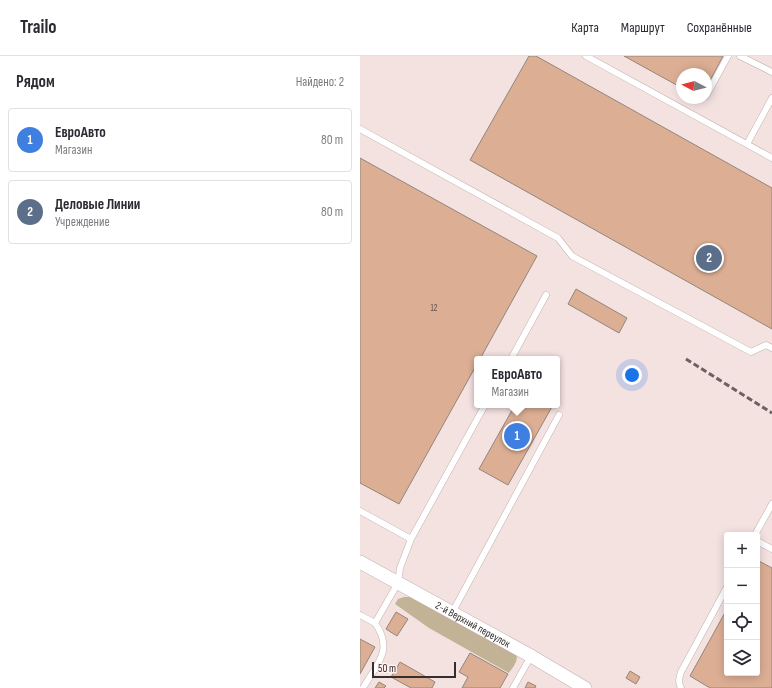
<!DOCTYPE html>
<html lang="ru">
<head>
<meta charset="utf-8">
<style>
	body { margin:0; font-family:"Sofia Sans Condensed",sans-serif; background:#f7f7f7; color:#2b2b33 }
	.controls { position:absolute; right:12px; bottom:12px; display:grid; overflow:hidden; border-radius:4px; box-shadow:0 2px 10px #0003 }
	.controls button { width:36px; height:36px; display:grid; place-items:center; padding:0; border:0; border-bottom:1px solid #e1e1e2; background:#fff; color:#2b2b33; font:20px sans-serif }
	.compass { position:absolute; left:316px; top:12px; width:36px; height:36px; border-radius:50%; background:#fff; box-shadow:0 2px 10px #0003; rotate:277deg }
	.scale { position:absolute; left:12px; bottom:10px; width:84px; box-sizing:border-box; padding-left:4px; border:2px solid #352e2d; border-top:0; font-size:11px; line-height:14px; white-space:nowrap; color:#352e2d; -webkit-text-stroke:3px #fff0ef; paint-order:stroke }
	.you { position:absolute; left:272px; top:319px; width:14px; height:14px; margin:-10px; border:3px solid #fff; border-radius:50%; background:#1a73e8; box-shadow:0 0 0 6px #1a73e833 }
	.badge { display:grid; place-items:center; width:26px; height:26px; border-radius:50%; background:#b45309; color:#fff; font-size:13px; font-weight:700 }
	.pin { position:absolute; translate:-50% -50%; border:2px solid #fff; box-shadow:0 1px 4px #0006 }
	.popup { position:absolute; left:114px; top:300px; width:86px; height:52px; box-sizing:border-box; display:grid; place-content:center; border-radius:4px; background:#fff; filter:drop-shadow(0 1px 3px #0005); font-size:13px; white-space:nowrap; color:#7c7c81 }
	.popup b { font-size:15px; color:#2b2b33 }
	.popup::after { content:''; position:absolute; left:50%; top:100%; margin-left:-8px; border:8px solid transparent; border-top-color:#fff }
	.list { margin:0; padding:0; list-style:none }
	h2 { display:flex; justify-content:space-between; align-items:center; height:52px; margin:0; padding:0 16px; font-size:17px }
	h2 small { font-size:13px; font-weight:400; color:#7c7c81 }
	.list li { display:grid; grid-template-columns:26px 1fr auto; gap:12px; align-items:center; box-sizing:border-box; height:64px; margin:0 8px 8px; padding:0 8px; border:1px solid #e1e1e2; border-radius:4px }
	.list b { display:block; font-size:15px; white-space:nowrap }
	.list p { margin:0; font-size:13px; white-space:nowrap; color:#7c7c81 }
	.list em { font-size:13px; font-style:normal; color:#7c7c81 }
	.icon { flex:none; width:22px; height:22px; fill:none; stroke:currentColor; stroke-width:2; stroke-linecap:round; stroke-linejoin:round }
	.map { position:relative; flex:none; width:412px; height:632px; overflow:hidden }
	header { display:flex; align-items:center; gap:24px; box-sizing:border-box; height:56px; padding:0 20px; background:#fff; border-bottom:1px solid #e1e1e2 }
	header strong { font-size:19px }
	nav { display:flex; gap:22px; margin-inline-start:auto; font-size:14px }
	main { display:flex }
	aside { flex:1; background:#fff }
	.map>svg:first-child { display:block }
	.green { fill:#c2b396 }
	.building { fill:#dcaf94; stroke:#92857d }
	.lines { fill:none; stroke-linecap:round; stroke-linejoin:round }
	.service-casing { stroke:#c2b0b0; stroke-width:7 }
	.minor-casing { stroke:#c2b0b0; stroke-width:14 }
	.service { stroke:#fff; stroke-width:6 }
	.minor { stroke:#fff; stroke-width:13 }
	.rail { stroke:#6b6160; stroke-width:3; stroke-dasharray:6 3; stroke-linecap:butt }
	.labels { text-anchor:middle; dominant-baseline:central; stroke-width:3.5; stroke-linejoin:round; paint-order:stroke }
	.number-label { font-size:9px; fill:#5f4e47 }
	.street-label { font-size:11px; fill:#352e2d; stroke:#fff0ef }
</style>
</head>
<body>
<header>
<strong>Trailo</strong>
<nav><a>Карта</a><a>Маршрут</a><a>Сохранённые</a></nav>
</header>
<main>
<aside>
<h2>Рядом<small>Найдено: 2</small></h2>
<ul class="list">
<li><span class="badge" style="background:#3f7fe0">1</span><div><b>ЕвроАвто</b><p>Магазин</p></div><em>80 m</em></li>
<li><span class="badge" style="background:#5c6f8a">2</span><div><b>Деловые Линии</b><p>Учреждение</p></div><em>80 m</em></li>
</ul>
</aside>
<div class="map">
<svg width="412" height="632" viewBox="0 0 412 632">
	<rect width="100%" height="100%" fill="#f4e2e1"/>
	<!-- green -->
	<path class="green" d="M 44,541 L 51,541 L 156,597 C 159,605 153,611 149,617 L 69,572 L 35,548 L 38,543 Z"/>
	<!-- building -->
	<path class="building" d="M 169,0 L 176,0 L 412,132 L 412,273 L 110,104 Z
		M 264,0 L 363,0 L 346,32 L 346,18 L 322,18 L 322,32 Z
		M 0,102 L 177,200 L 120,303 L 117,303 L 117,308 L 39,448 L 0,427 Z
		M 216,233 L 267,262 L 259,277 L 208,248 Z
		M 155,349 L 193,349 L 148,429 L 119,413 Z
		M 397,504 L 412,512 L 412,632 L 350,632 L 330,620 L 367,553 L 367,617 L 397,617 Z
		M 36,556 L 48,563 L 37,580 L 26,573 Z
		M 0,583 L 15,591 L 0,618 Z
		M 110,597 L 148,618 L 140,632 L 102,632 L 108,621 L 99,616 Z
		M 40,606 L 75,626 L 72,632 L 51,632 L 31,621 Z
		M 270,615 L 280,621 L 276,628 L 266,622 Z
		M 19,626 L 26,630 L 24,632 L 15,632 Z
		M 168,626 L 176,630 L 175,632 L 165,632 Z"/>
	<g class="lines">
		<!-- service casing -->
		<g class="service-casing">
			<path id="service" d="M 226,0 L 412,102
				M 380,0 L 412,16
				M 346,40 L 368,0
				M 0,73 L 198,182 L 212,200 L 391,296 L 406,289 L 412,292
				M 387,88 L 412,42
				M 151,303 L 186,239
				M 0,455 L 51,483 L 125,349
				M 395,479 L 412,448
				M 397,485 L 412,493
				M 92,557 L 199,359
				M 0,559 L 15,567
				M 3,632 C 17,608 34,594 15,567 L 38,527 L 40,512 L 51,483
				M 153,632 L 171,600
				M 321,632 C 318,626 319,622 321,616 L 367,531"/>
		</g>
		<!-- minor casing -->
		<g class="minor-casing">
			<g id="minor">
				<path id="s1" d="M 0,506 L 171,600 L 225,632"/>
			</g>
		</g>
		<!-- service -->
		<use href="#service" class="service"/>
		<!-- minor -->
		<use href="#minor" class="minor"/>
		<!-- rail -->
		<path class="rail" d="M 326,303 L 412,357"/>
	</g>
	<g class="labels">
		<!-- number labels -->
		<g class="number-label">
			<text x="74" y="252">12</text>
		</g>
		<!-- street labels -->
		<g class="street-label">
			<text stroke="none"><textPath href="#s1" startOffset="129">2-й Верхний переулок</textPath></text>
		</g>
	</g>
</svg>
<div class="controls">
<button>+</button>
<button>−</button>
<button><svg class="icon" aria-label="locate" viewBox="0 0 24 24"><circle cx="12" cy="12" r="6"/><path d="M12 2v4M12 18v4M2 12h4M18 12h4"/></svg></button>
<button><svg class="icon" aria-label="layers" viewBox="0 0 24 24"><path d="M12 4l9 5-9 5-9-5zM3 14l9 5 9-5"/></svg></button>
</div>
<svg class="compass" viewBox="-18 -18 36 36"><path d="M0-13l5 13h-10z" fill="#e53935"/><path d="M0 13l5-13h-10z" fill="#7c7c81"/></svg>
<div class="scale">50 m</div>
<div class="you"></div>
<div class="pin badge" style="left:157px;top:380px;background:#3f7fe0">1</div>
<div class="popup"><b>ЕвроАвто</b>Магазин</div>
<div class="pin badge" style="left:349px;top:202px;background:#5c6f8a">2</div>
</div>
</main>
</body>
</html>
